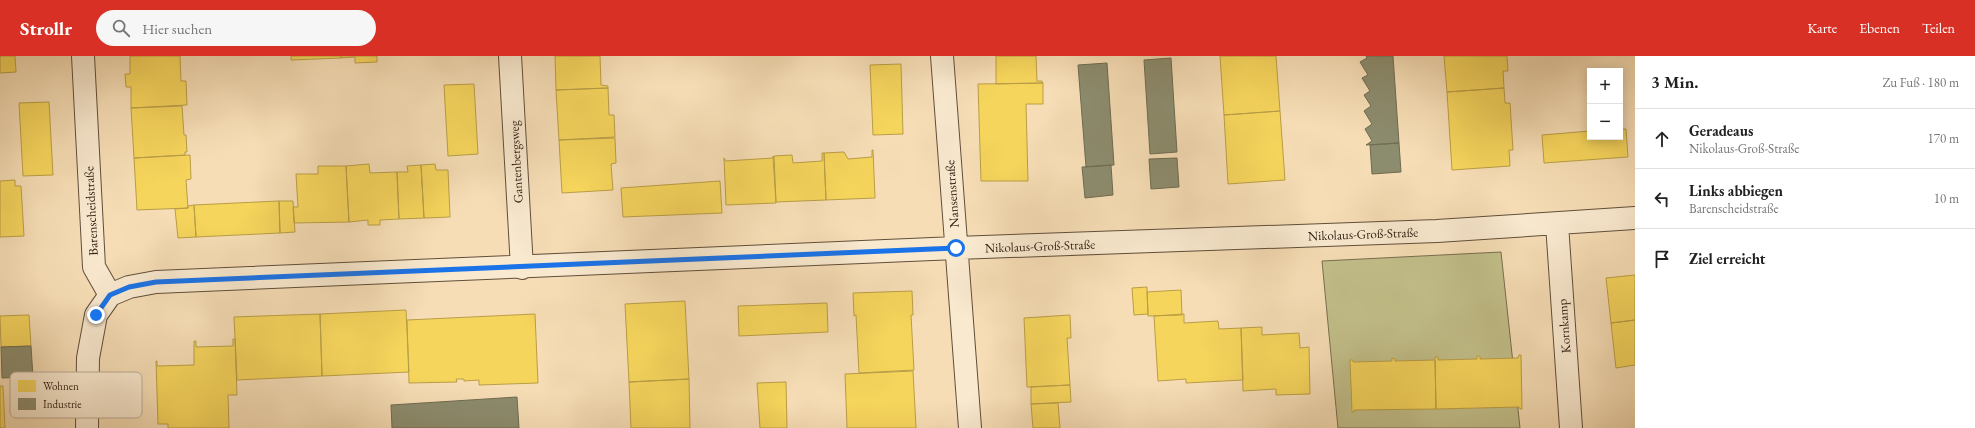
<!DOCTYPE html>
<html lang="de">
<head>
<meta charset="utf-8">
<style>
	body { margin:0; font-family:"EB Garamond",serif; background:#f6f6f6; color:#222 }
	.controls { position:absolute; right:12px; top:12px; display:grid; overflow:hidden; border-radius:0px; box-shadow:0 2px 10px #0003 }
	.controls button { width:36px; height:36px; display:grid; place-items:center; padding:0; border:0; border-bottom:1px solid #e0e0e0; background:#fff; color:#222; font:20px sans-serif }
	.stop { position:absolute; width:12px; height:12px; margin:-9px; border:3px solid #1a73e8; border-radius:50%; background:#fff }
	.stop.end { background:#1a73e8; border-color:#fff; box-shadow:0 1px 4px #0008 }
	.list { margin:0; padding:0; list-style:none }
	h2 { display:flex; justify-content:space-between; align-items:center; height:52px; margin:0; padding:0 16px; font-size:17px }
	h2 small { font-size:13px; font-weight:400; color:#767676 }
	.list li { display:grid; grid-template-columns:26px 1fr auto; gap:12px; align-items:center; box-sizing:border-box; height:60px; padding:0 16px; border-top:1px solid #e0e0e0 }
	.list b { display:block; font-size:15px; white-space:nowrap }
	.list p { margin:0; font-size:13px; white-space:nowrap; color:#767676 }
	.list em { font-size:13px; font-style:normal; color:#767676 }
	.icon { flex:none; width:22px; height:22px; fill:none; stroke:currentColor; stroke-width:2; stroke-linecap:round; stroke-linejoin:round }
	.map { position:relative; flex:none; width:1635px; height:372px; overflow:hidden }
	header { display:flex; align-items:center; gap:24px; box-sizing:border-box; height:56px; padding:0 20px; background:#d93025; color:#fff }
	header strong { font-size:19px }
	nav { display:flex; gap:22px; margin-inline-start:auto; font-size:14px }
	.search { width:280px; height:36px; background:#f6f6f6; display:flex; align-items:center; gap:10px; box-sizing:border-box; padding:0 14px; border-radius:22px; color:#767676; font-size:15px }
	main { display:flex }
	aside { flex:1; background:#fff }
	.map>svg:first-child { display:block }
	.green { fill:#c2bf8a; stroke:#786e4e }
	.homes { fill:#f6d55c; stroke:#ba9e46 }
	.industry { fill:#8c8c6e; stroke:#706b52 }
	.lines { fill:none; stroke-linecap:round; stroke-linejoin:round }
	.street-casing { stroke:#614e3b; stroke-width:24 }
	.street { stroke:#f9e9cf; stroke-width:22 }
	.route { stroke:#1a73e8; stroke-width:5 }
	.labels { text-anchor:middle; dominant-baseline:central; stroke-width:4; stroke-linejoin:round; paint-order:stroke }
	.street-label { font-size:13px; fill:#2f1e12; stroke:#f9e9cf }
	.key { fill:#f9e9cf; stroke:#bcac96; stroke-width:1 }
	.key-label { font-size:11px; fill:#2f1e12 }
</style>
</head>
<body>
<header>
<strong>Strollr</strong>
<div class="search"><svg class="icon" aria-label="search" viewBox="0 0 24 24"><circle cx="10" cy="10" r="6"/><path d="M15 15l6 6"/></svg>Hier suchen</div>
<nav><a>Karte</a><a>Ebenen</a><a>Teilen</a></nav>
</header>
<main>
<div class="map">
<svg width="1635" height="372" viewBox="0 0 1635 372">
	<rect width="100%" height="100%" fill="#f6ddb5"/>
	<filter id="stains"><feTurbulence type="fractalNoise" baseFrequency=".005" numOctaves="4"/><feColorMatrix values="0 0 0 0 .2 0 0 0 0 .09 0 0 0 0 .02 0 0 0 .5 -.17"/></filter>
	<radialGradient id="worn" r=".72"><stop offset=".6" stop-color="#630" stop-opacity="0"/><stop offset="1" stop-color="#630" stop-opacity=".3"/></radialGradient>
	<!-- green -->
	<path class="green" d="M 1501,196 L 1520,372 L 1338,372 L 1322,205 Z"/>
	<!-- homes -->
	<path class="homes" d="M 0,0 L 15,0 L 16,16 L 0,17 Z
		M 130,0 L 180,0 L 181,25 L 186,25 L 187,49 L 131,52 L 131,31 L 126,31 L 125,18 L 130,18 Z
		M 291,0 L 341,0 L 341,2 L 291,4 Z
		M 341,0 L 377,0 L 377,6 L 355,7 L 355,1 L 341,2 Z
		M 555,0 L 600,0 L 601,29 L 608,30 L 608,32 L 556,34 Z
		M 996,0 L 1036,0 L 1037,25 L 1042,25 L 1043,27 L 996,28 Z
		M 1220,0 L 1276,0 L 1280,55 L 1224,59 Z
		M 1444,0 L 1507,0 L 1508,15 L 1503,15 L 1504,32 L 1447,36 Z
		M 901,8 L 903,78 L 873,79 L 870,9 Z
		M 1043,27 L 1043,48 L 1026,48 L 1028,125 L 981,125 L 978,28 Z
		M 474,28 L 478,98 L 448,100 L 444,29 Z
		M 608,32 L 609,59 L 614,59 L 615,81 L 559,84 L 556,34 Z
		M 1504,32 L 1505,47 L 1510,47 L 1513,94 L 1509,94 L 1510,110 L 1452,114 L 1447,36 Z
		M 49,46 L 53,119 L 23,120 L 19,47 Z
		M 182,50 L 184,79 L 186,79 L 187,96 L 185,96 L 185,99 L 134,102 L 131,52 Z
		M 1280,55 L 1285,124 L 1228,128 L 1224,59 Z
		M 1620,73 L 1626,73 L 1628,101 L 1544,107 L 1542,79 L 1590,75 L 1590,81 L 1620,81 Z
		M 615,82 L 616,107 L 611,108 L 613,134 L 562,137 L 559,84 Z
		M 872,94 L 873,94 L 875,142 L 826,144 L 824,97 L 844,96 L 848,103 L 872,101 Z
		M 822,97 L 824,97 L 826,144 L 776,146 L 774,100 L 792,99 L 793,107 L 822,105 Z
		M 190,99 L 191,123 L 186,124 L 188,152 L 137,154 L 134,102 Z
		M 773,100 L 776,147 L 726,149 L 724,102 L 726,105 L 773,102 Z
		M 369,108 L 370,117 L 397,116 L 399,163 L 380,164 L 380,169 L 368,169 L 368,164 L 349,166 L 346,110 Z
		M 435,108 L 436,114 L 448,114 L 450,161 L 424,162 L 421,109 Z
		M 421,109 L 424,162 L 399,163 L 397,116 L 408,116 L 407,110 Z
		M 318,110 L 346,110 L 349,166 L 294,167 L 293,151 L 298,151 L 296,118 L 318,118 Z
		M 15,124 L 15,130 L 21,130 L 24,180 L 0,181 L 0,125 Z
		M 720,125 L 722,157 L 623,161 L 621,132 Z
		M 279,145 L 280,177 L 196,181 L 194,149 Z
		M 279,145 L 293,145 L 295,176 L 280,177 Z
		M 194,149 L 196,181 L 178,182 L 175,153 L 188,152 L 188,150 Z
		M 1635,219 L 1635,264 L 1611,267 L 1606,222 Z
		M 1147,231 L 1148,258 L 1134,259 L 1132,232 Z
		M 1181,234 L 1182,259 L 1148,260 L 1147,236 Z
		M 912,235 L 913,259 L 911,259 L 914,314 L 859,317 L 856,259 L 854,260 L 853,237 Z
		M 685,245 L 689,323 L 629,326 L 625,248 Z
		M 827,247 L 828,276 L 739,280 L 738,250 Z
		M 406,254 L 409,316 L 322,320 L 320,258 Z
		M 320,258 L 322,320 L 237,324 L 234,261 Z
		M 535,258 L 538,327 L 479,329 L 479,324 L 464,325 L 464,323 L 456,323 L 457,326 L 409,327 L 407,264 Z
		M 1184,258 L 1184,267 L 1218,265 L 1219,273 L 1241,272 L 1243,324 L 1186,327 L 1186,323 L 1158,325 L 1154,260 Z
		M 29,259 L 31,290 L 1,291 L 0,260 Z
		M 1070,259 L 1071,282 L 1067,282 L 1070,329 L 1027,331 L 1024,262 Z
		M 1635,264 L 1635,309 L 1616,312 L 1611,267 Z
		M 1262,271 L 1262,279 L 1299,277 L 1300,292 L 1309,291 L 1310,338 L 1276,339 L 1276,333 L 1243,335 L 1241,272 Z
		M 233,283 L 235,283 L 237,339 L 228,339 L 229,372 L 168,372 L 168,368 L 158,368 L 156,305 L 157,305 L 157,310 L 194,309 L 194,285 L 196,285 L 196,291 L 233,290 Z
		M 1519,299 L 1521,299 L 1522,353 L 1520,353 L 1519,351 L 1436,353 L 1435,301 L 1438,301 L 1438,304 L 1477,303 L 1477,300 L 1480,300 L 1480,303 L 1518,302 Z
		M 1392,302 L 1395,303 L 1395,305 L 1435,304 L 1436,353 L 1354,354 L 1354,356 L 1352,356 L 1350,304 L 1353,304 L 1353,306 L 1392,305 Z
		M 913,315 L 916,372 L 847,372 L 845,318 Z
		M 689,323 L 690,372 L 631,372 L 629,326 Z
		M 786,326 L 787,372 L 760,372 L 757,327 Z
		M 1070,329 L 1071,346 L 1031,348 L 1031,331 Z
		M 0,330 L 3,330 L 5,372 L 0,372 Z
		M 1058,347 L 1060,372 L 1033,372 L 1031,348 Z"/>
	<!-- industry -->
	<path class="industry" d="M 1366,0 L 1393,0 L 1399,87 L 1366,89 L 1372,85 L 1365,73 L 1372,68 L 1364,55 L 1371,50 L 1364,39 L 1370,35 L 1362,22 L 1368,19 L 1360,6 L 1367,2 Z
		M 1171,2 L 1177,96 L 1150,98 L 1144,4 Z
		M 1107,7 L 1114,109 L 1086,111 L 1078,9 Z
		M 1399,87 L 1401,116 L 1372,118 L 1370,89 Z
		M 1177,102 L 1179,131 L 1151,133 L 1149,103 Z
		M 1111,109 L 1113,139 L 1085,142 L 1082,111 Z
		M 31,290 L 33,321 L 2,322 L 1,291 Z
		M 517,341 L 519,372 L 392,372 L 391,349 Z"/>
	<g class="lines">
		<!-- street casing -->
		<g class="street-casing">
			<path id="street" d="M 83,0 L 94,211 L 110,239
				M 510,0 L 522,212
				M 942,0 L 970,372
				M 1557,168 L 1571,372
				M 110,239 L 129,231 L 156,226 L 956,192 L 1437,175 L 1635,162
				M 87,372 L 88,302 L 96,259 L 110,239"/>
		</g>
		<!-- street -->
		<use href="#street" class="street"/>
	</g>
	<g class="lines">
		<!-- route -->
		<path class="route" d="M 96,259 L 110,239 L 129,231 L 156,226 L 956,192"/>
	</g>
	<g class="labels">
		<!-- street labels -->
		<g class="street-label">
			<text transform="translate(516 106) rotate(-93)">Gantenbergsweg</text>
			<text transform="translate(952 138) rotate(-94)">Nansenstraße</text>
			<text transform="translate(91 155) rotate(-93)">Barenscheidstraße</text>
			<text transform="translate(1363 178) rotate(-2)">Nikolaus-Groß-Straße</text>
			<text transform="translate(1040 190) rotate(-2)">Nikolaus-Groß-Straße</text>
			<text transform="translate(1564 270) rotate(-94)">Kornkamp</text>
		</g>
	</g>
	<!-- legend -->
	<rect x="10" y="316" width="132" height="46" rx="6" class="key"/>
	<rect x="18" y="324" width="18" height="12" fill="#f6d55c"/>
	<rect x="18" y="342" width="18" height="12" fill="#8c8c6e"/>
	<g class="key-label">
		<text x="43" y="334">Wohnen</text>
		<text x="43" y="352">Industrie</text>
	</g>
	<rect width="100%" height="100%" filter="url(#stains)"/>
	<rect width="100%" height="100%" fill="url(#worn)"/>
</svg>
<div class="controls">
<button>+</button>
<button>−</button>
</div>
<div class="stop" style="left:956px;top:192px"></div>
<div class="stop end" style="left:96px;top:259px"></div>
</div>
<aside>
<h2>3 Min.<small>Zu Fuß · 180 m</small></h2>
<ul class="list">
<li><svg class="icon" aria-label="ahead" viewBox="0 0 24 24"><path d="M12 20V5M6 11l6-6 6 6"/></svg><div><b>Geradeaus</b><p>Nikolaus-Groß-Straße</p></div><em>170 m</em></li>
<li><svg class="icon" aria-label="left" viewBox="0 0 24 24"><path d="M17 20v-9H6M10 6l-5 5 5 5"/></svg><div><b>Links abbiegen</b><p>Barenscheidstraße</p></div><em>10 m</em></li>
<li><svg class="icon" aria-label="arrive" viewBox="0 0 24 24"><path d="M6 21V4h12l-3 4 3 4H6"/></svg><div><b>Ziel erreicht</b></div></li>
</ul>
</aside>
</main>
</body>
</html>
